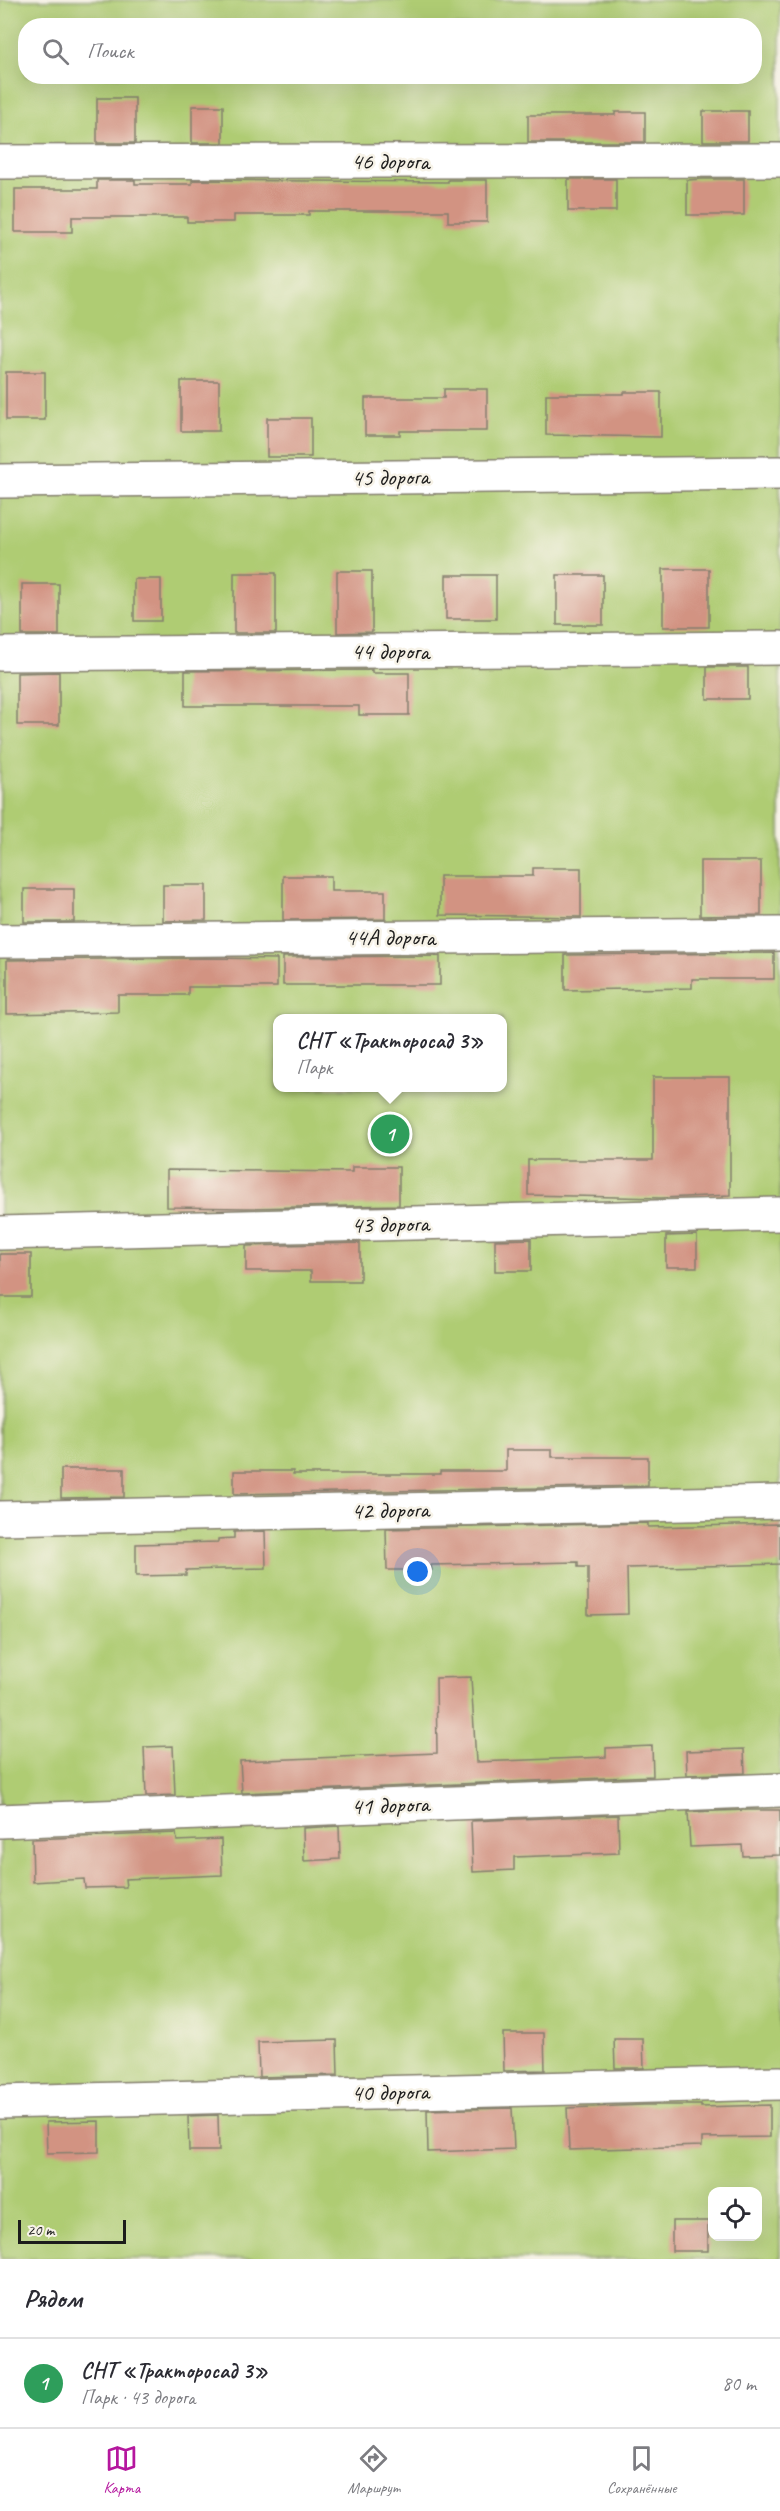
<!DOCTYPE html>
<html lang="ru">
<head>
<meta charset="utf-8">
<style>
	body { margin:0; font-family:Caveat,sans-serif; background:#f7f7f7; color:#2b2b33 }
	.controls { position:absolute; right:18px; bottom:18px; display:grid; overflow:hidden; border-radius:12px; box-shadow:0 6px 24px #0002 }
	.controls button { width:54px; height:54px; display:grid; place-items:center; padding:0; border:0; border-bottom:2px solid #e1e1e2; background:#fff; color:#2b2b33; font:30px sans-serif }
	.scale { position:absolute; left:18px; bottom:15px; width:108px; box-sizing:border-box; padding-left:6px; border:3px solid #1c1c1c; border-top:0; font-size:16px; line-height:21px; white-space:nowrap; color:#1c1c1c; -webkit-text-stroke:4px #f7f3e8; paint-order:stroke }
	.you { position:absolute; left:418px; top:1572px; width:21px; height:21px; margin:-15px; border:4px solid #fff; border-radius:50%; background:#1a73e8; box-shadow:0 0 0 9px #1a73e833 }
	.badge { display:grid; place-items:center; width:39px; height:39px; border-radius:50%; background:#b5179e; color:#fff; font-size:20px; font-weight:700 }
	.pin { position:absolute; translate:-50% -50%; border:3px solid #fff; box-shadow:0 2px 6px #0006 }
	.popup { position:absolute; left:273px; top:1014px; width:234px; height:78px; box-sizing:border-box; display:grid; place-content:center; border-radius:12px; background:#fff; filter:drop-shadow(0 2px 4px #0005); font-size:20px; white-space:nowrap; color:#7c7c81 }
	.popup b { font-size:22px; color:#2b2b33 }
	.popup::after { content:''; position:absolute; left:50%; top:100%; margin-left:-12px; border:12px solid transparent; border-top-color:#fff }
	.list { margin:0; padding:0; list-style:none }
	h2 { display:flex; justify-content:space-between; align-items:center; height:78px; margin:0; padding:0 24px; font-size:26px }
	h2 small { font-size:20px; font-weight:400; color:#7c7c81 }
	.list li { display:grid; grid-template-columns:39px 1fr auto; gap:18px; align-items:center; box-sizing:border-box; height:90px; padding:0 24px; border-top:2px solid #e1e1e2 }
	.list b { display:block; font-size:22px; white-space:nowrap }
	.list p { margin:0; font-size:20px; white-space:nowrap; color:#7c7c81 }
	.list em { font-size:20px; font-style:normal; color:#7c7c81 }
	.icon { flex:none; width:33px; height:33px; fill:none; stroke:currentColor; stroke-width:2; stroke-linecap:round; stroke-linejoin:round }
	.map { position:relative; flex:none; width:780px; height:2259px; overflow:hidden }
	.search { position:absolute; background:#fff; box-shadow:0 6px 24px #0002; left:18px; right:18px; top:18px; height:66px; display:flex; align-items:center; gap:15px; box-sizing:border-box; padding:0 21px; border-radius:24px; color:#7c7c81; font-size:22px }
	.sheet { height:168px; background:#fff }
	nav { display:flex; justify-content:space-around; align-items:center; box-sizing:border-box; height:84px; border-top:2px solid #e1e1e2; background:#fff; font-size:16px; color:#7c7c81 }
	nav a { display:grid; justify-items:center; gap:3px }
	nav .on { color:#b5179e }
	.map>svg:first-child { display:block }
	.green { fill:#afcc73; stroke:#667448; stroke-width:1.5; fill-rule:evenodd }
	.building { fill:#d29382 }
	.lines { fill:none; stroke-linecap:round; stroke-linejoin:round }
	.minor-casing { stroke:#847f6e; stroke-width:36 }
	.minor { stroke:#fff; stroke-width:33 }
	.labels { text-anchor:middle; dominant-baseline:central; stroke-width:5; stroke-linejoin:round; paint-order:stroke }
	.street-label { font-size:24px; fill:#1c1c1c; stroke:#f7f3e8 }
</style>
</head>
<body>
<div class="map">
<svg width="780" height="2259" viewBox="0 0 780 2259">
	<rect width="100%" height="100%" fill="#f7f3e8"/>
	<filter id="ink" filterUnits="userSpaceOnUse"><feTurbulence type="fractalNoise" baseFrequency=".0167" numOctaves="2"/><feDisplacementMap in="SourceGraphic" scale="12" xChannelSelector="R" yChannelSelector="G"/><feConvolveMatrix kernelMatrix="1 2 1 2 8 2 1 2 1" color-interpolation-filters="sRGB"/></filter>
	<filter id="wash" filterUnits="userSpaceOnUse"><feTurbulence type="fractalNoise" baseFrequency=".008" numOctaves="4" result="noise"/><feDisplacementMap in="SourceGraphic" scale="24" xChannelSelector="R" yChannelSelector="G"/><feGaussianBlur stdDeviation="1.35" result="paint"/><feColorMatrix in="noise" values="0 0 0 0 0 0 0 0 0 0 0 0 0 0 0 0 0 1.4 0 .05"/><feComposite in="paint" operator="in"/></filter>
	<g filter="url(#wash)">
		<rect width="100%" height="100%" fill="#ece2c1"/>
		<!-- green -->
		<path class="green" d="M 0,0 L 780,0 L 780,2259 L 0,2259 ZM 26,26 L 754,26 L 754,76 L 26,76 ZM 278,1018 L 502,1018 L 502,1088 L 278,1088 ZM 712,2192 L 758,2192 L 758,2236 L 712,2236 Z"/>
		<g id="blocks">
			<!-- building -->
			<path class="building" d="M 97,98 L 135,98 L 135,143 L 97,143 Z
				M 192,106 L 223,106 L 223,143 L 192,143 Z
				M 703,111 L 748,111 L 748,141 L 703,141 Z
				M 615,112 L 645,112 L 645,142 L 528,142 L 528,115 L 615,115 Z
				M 568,179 L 616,179 L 616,211 L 568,211 Z
				M 703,179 L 744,179 L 744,215 L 687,215 L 687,180 Z
				M 97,180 L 135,180 L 135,184 L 192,184 L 192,180 L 448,182 L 448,180 L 487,180 L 487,222 L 448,222 L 448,211 L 309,211 L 309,215 L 234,215 L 234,222 L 187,222 L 187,217 L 72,217 L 72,232 L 15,232 L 15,189 L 97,189 Z
				M 6,372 L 45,372 L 45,420 L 6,420 Z
				M 181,381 L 219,381 L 219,431 L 181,431 Z
				M 444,389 L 487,389 L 487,431 L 400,431 L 400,435 L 365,435 L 365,398 L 444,398 Z
				M 624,392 L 661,392 L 661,437 L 546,435 L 546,394 L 624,394 Z
				M 267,418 L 311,418 L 311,457 L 267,457 Z
				M 663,569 L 709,569 L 709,627 L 663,627 Z
				M 337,571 L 372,571 L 372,632 L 337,633 Z
				M 234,573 L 276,573 L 276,633 L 234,633 Z
				M 446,575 L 496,575 L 496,619 L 446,619 Z
				M 557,575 L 603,575 L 603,625 L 557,625 Z
				M 134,579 L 161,579 L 161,621 L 134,621 Z
				M 22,584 L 59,584 L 59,635 L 22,635 Z
				M 707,667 L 748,667 L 748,699 L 707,699 Z
				M 372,670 L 372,673 L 409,673 L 409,715 L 359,715 L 359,706 L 185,706 L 185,671 Z
				M 59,672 L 59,725 L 17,725 L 17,673 Z
				M 700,861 L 761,861 L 761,915 L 700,916 Z
				M 533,868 L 581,868 L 581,917 L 440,915 L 440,876 L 533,876 Z
				M 283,876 L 331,876 L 331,891 L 385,891 L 385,919 L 283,920 Z
				M 163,885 L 206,885 L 206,920 L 163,921 Z
				M 24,889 L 74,889 L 74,922 L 24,922 Z
				M 774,953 L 774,979 L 692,979 L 692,988 L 565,990 L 565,955 Z
				M 440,956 L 440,985 L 283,985 L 283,957 Z
				M 206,958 L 277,959 L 277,987 L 188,987 L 188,995 L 118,995 L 118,1012 L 7,1014 L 7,960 Z
				M 653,1077 L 730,1077 L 730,1195 L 661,1198 L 528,1195 L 528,1160 L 653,1160 Z
				M 352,1167 L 399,1167 L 399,1205 L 246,1208 L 167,1207 L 167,1170 L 352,1172 Z
				M 697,1235 L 697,1267 L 666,1267 L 666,1236 Z
				M 531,1239 L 531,1271 L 495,1271 L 495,1240 Z
				M 360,1243 L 360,1281 L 311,1281 L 311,1271 L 246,1271 L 246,1246 Z
				M 0,1254 L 31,1254 L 31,1297 L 0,1297 Z
				M 506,1450 L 552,1450 L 552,1457 L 648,1457 L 648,1486 L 234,1494 L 234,1471 L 293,1471 L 293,1474 L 440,1474 L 440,1471 L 506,1471 Z
				M 61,1469 L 124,1469 L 124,1497 L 61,1498 Z
				M 648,1523 L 648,1527 L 780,1524 L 780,1564 L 627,1568 L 628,1614 L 588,1615 L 588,1567 L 578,1567 L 578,1562 L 431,1565 L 432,1570 L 387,1570 L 386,1529 Z
				M 265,1531 L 266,1568 L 186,1570 L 186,1575 L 136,1576 L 136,1544 L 218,1542 L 218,1539 L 234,1538 L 234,1532 Z
				M 471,1677 L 476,1762 L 606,1757 L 606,1748 L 652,1746 L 653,1776 L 242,1793 L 240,1761 L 437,1753 L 436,1678 Z
				M 173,1746 L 175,1795 L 146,1796 L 144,1747 Z
				M 744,1749 L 745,1773 L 687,1775 L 686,1751 Z
				M 747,1810 L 780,1810 L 780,1855 L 743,1856 L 742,1845 L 690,1847 L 688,1812 Z
				M 618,1815 L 619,1853 L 514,1857 L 514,1870 L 473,1872 L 471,1821 Z
				M 339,1826 L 340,1859 L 304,1861 L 303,1828 Z
				M 176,1833 L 177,1841 L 221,1839 L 222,1875 L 125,1879 L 126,1887 L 85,1888 L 84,1879 L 33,1882 L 32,1839 Z
				M 503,2033 L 544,2033 L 545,2070 L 504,2071 Z
				M 614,2039 L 643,2039 L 644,2068 L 615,2068 Z
				M 337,2040 L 338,2075 L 259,2077 L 258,2042 Z
				M 644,2105 L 701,2105 L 701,2107 L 770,2105 L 770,2137 L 702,2138 L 702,2146 L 569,2150 L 567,2108 Z
				M 512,2108 L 514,2149 L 428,2152 L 427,2110 Z
				M 218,2115 L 219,2151 L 189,2151 L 188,2116 Z
				M 99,2121 L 99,2152 L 47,2153 L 46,2122 Z
				M 672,2221 L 708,2221 L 708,2251 L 672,2251 Z"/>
		</g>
	</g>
	<g filter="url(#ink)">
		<use href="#blocks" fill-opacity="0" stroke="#847f6e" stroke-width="1.5"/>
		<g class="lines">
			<!-- minor casing -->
			<g class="minor-casing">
				<path id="minor" d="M 0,162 L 780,160
					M 0,481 L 780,473
					M 0,654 L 780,648
					M 0,941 L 780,934
					M 0,1233 L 780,1214
					M 0,1518 L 780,1502
					M 0,1821 L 780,1790
					M 0,2102 L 780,2083"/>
			</g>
			<!-- minor -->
			<use href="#minor" class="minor"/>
		</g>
	</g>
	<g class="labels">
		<!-- street labels -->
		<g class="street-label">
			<text x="390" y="161">46 дорога</text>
			<text transform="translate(390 477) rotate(-1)">45 дорога</text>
			<text x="390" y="651">44 дорога</text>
			<text x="390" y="937">44А дорога</text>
			<text transform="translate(390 1224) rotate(-1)">43 дорога</text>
			<text transform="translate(390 1510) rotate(-1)">42 дорога</text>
			<text transform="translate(390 1805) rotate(-2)">41 дорога</text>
			<text transform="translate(390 2092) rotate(-1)">40 дорога</text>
		</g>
	</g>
</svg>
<div class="controls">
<button><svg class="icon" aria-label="locate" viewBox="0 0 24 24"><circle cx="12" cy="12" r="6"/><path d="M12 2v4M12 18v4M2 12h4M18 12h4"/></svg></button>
</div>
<div class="scale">20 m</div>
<div class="you"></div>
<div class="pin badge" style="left:390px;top:1134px;background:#2e9e5b">1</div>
<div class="popup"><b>СНТ «Тракторосад 3»</b>Парк</div>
<div class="search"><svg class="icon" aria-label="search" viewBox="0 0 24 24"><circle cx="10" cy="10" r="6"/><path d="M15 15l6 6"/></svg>Поиск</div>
</div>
<section class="sheet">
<h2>Рядом<small></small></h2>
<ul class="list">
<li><span class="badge" style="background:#2e9e5b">1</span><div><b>СНТ «Тракторосад 3»</b><p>Парк · 43 дорога</p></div><em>80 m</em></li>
</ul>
</section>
<nav>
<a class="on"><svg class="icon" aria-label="map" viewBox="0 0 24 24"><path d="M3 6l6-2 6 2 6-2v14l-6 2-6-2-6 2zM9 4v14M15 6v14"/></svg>Карта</a>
<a><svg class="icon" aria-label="directions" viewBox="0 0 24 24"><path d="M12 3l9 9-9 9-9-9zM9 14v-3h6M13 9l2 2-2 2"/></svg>Маршрут</a>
<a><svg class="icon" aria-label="saved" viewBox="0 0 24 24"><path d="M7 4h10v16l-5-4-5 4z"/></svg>Сохранённые</a>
</nav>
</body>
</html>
